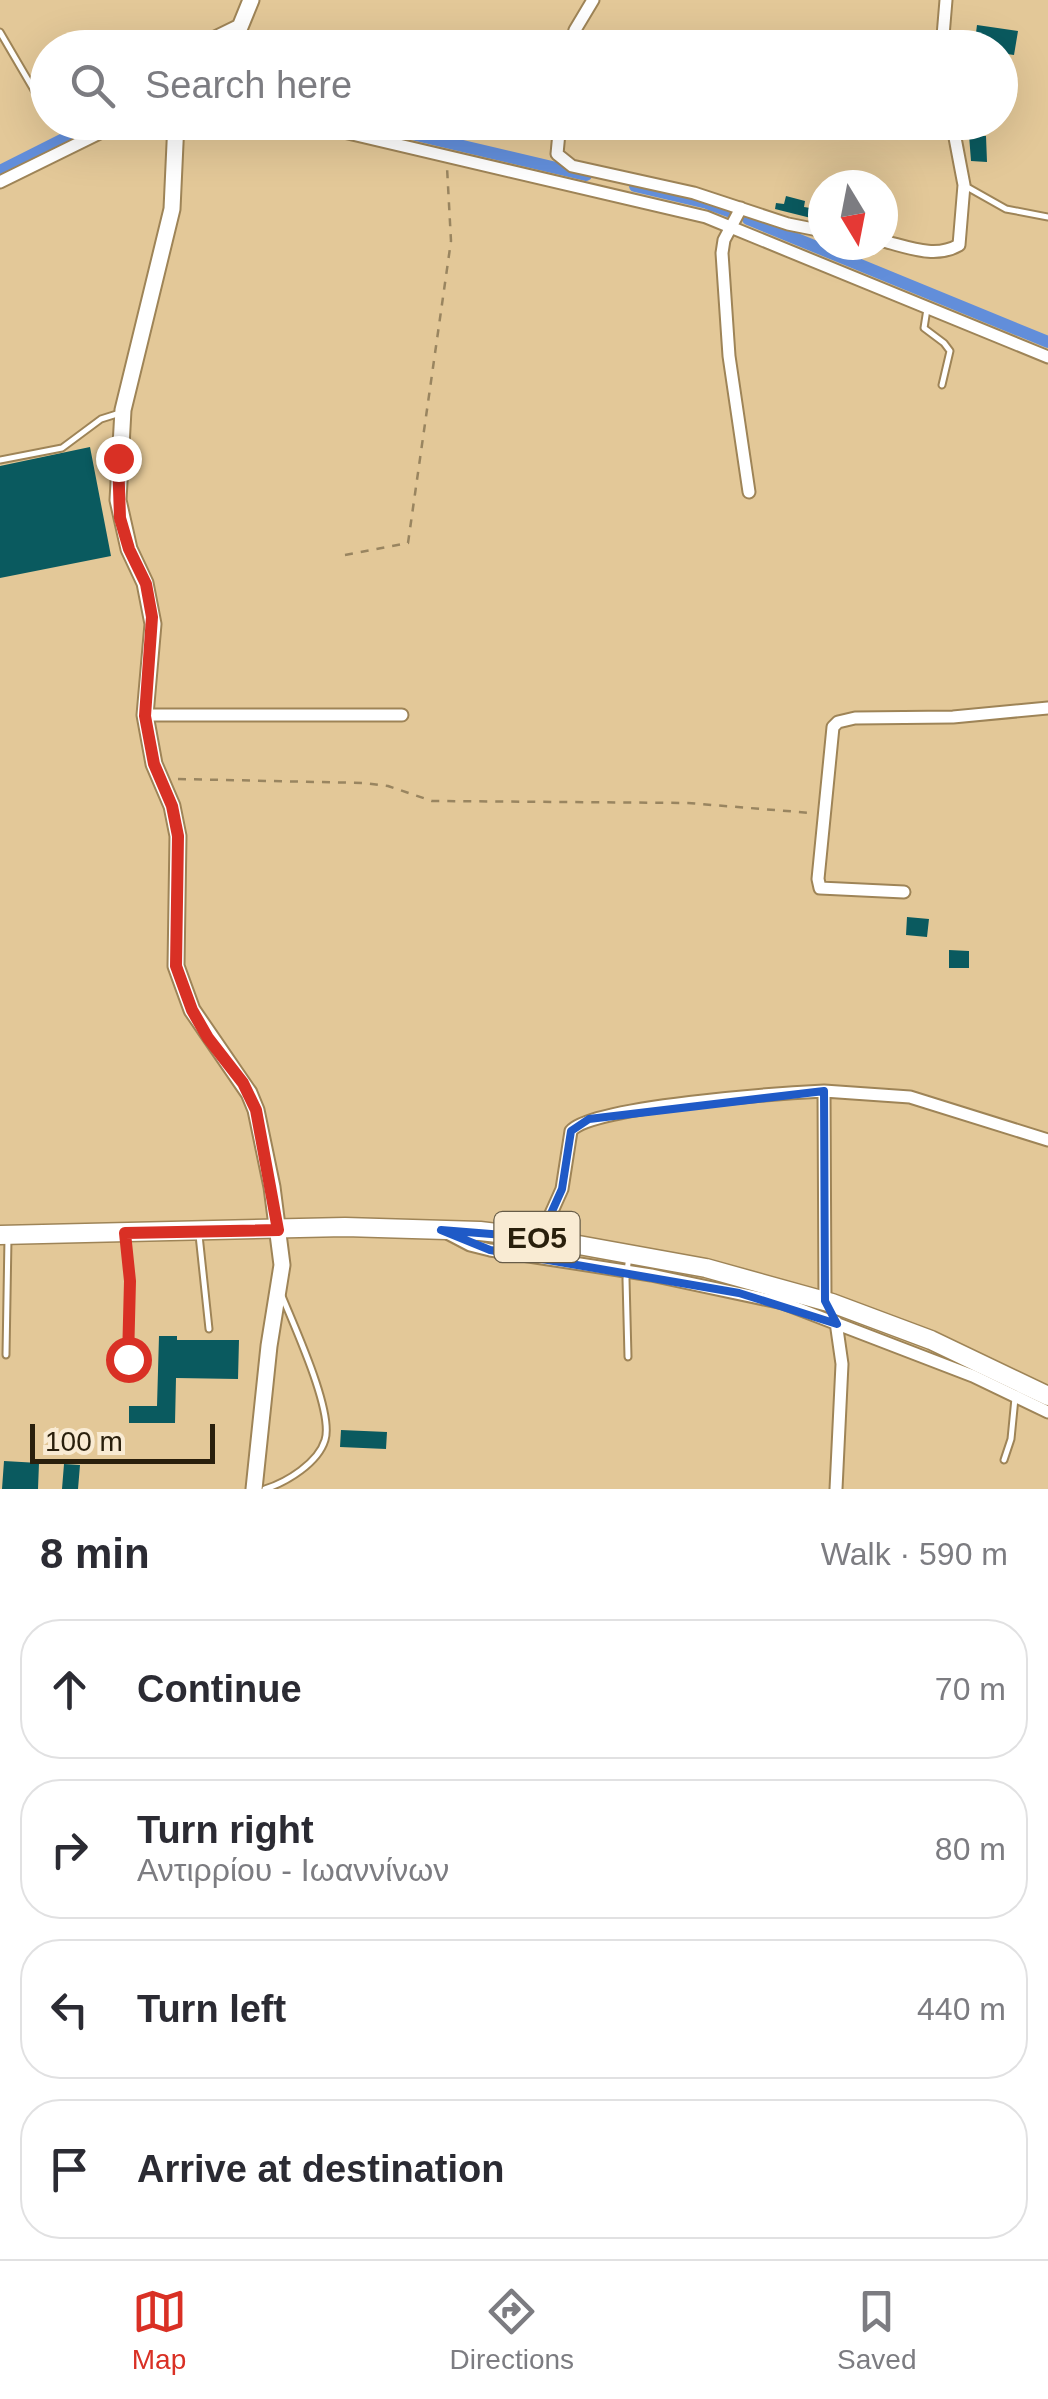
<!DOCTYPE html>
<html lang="en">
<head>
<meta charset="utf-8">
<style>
	body { margin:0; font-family:Arial,sans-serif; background:#f2f2f3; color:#2b2b33 }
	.compass { position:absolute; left:808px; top:170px; width:90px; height:90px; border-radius:50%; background:#fff; box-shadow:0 10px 40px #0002; rotate:170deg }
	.scale { position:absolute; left:30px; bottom:25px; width:185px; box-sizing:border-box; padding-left:10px; border:5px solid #291f0c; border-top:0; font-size:28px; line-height:35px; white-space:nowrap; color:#291f0c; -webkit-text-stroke:8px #f9ebd3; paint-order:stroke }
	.stop { position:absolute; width:30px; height:30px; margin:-22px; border:8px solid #d93025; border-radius:50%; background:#fff }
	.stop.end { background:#d93025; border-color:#fff; box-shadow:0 2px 10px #0008 }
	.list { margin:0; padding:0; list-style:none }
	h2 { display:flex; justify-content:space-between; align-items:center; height:130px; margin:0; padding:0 40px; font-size:42px }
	h2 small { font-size:32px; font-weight:400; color:#7c7c81 }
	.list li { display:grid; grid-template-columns:65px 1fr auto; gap:30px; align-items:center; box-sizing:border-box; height:140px; margin:0 20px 20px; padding:0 20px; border:2px solid #e1e1e2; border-radius:40px }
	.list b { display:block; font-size:38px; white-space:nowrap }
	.list p { margin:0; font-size:32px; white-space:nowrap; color:#7c7c81 }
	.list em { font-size:32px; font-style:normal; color:#7c7c81 }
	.icon { flex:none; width:55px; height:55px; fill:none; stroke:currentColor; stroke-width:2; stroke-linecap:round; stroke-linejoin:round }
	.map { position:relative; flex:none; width:1048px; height:1489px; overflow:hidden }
	.search { position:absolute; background:#fff; box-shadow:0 10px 40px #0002; left:30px; right:30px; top:30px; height:110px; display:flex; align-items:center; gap:25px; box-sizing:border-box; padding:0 35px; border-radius:55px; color:#7c7c81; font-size:38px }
	.sheet { height:770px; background:#fff }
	nav { display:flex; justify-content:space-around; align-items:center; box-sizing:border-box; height:140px; border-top:2px solid #e1e1e2; background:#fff; font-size:28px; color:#7c7c81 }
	nav a { display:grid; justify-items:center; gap:5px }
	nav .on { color:#d93025 }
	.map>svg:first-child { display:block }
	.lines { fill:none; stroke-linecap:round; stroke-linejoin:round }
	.canal { stroke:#628eda; stroke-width:12 }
	.building { fill:#0a5a5f }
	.lane-casing { stroke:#9e8457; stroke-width:9 }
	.street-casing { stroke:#9e8457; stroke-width:15 }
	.secondary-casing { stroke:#9e8457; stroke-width:19 }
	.primary-casing { stroke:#9e8457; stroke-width:21 }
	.path { stroke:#998560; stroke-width:2.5; stroke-dasharray:8 8; stroke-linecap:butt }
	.lane { stroke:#fff; stroke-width:5 }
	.street { stroke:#fff; stroke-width:11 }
	.secondary { stroke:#fff; stroke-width:15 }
	.primary { stroke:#fff; stroke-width:18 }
	.route { stroke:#d93025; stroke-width:12 }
	.marked { fill:none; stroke:#1f5ac7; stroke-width:8; stroke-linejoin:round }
	.labels { text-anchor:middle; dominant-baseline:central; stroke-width:10; stroke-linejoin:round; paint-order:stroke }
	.shield { fill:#f9ebd3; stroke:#675c48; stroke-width:2.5 }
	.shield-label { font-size:30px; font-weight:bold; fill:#291f0c }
</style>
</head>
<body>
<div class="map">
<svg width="1048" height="1489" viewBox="0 0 1048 1489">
	<rect width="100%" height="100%" fill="#e3c898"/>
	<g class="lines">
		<!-- canal -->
		<path class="canal" d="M 361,122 L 586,175
			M 0,171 L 97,122
			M 635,186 L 707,203 L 734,213
			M 748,219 L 1048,342"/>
	</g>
	<!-- building -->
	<path class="building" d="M 977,25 L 1018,31 L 1014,55 L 1000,53 L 1000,48 L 974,48 Z
		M 969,135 L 986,136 L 987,162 L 971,161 Z
		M 786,196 L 805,201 L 804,207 L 823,210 L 823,221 L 775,209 L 776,203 L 784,204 Z
		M 90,447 L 111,556 L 0,578 L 0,466 Z
		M 907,917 L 929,919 L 927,937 L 906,935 Z
		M 949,950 L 969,951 L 969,968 L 949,968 Z
		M 159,1336 L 177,1336 L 177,1340 L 239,1340 L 238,1379 L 176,1378 L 175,1423 L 129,1423 L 129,1406 L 157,1406 Z
		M 341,1430 L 387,1432 L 386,1449 L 340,1447 Z
		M 4,1461 L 39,1463 L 38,1489 L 2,1489 Z
		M 64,1464 L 80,1465 L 78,1489 L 62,1489 Z"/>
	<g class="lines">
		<!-- lane casing -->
		<g class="lane-casing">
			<path id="lane" d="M 0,32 L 45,109
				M 967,187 L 1006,209 L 1048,217
				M 927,309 L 924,328 L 944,343 L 950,351 L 942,385
				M 0,460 L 62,448 L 101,419 L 120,413
				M 199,1235 L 209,1329
				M 125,1236 L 130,1281 L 128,1359
				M 6,1355 L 8,1238
				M 628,1357 L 626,1279 L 629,1256
				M 1004,1460 L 1011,1439 L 1015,1398
				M 265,1489 C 287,1482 318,1463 325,1440 C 334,1412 294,1326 282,1296"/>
		</g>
		<!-- street casing -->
		<g class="street-casing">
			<path id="street" d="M 570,48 L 575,30 L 593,0
				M 942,48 L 946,0
				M 301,122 L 706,217 L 1048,357
				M 560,122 L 557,154 L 572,166 L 694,193 L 788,224 L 823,231
				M 0,182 L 122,122
				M 741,208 L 724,240 L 722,253 L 729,356 L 749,492
				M 883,241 C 908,247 935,259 959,245 L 964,185 L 952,122
				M 145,715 L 402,715
				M 904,892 L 820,888 L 818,879 L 833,727 L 838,722 L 855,718 L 953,717 L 1048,708
				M 449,1234 L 470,1245 L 490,1250 L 651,1275 L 783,1303 L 973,1376 L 1048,1412
				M 540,1238 L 562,1189 L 571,1131 C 590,1106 784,1093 824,1091
				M 825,1301 L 824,1091 L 910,1097 L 1048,1140
				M 836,1489 L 842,1364 L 836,1322"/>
		</g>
		<!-- secondary casing -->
		<g class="secondary-casing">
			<path id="secondary" d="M 197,48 L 240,27 L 251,0
				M 176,122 L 172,209 L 123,410 L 118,500 L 129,549 L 145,583 L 153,624 L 145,715 L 154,764 L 172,806 L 178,836 L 176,966 L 192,1010 L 249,1093 L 256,1110 L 272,1187 L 282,1265 L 269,1346 L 254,1489"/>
		</g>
		<!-- primary casing -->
		<g class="primary-casing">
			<path id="primary" d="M 0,1235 L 345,1227 L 480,1231 L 540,1238 L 706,1268 L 832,1303 L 931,1340 L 1048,1396"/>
		</g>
		<!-- path -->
		<path class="path" d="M 345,555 L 408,543 L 451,241 L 447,167
			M 178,779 L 365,783 L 388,786 L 432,801 L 688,803 L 811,813"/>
		<!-- lane -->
		<use href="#lane" class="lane"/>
		<!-- street -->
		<use href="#street" class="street"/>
		<!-- secondary -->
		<use href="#secondary" class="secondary"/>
		<!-- primary -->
		<use href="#primary" class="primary"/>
	</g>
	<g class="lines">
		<!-- route -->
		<path class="route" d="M 118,458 L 120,518 L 129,549 L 146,584 L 152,617 L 145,716 L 154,764 L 172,806 L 178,836 L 176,966 L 192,1010 L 208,1038 L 243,1083 L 256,1110 L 278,1230 L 125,1233 L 130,1281 L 128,1359"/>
	</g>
	<!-- marked area -->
	<path class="marked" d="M 824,1091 L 825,1301 L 837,1324 L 739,1293 L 490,1250 L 441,1230 L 540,1238 L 562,1189 L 571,1131 L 589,1119 Z"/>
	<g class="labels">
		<!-- shield labels -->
		<rect class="shield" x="494.5" y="1212" width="85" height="50" rx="8"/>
		<g class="shield-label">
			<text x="537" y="1237">ΕΟ5</text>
		</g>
	</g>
</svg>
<svg class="compass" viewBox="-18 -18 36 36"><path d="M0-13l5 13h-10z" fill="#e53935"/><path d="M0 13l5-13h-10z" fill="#7c7c81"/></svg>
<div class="scale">100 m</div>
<div class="stop" style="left:128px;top:1359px"></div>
<div class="stop end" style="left:118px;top:458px"></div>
<div class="search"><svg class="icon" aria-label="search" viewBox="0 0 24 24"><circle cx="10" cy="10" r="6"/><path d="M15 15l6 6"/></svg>Search here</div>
</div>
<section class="sheet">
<h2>8 min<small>Walk · 590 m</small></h2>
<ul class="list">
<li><svg class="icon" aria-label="ahead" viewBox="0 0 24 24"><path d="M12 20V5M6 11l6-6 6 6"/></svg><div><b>Continue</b></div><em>70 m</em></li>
<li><svg class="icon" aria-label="right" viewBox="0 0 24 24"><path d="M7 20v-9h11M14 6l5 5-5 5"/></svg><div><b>Turn right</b><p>Αντιρρίου - Ιωαννίνων</p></div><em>80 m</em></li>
<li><svg class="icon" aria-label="left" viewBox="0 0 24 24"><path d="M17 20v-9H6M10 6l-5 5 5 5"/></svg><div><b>Turn left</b></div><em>440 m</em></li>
<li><svg class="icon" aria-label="arrive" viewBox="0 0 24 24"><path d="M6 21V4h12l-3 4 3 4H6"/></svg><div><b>Arrive at destination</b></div></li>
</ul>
</section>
<nav>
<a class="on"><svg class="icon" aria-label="map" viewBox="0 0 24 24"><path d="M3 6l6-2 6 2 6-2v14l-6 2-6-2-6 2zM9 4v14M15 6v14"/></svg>Map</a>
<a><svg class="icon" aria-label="directions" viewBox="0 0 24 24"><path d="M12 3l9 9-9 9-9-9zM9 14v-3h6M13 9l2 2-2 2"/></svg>Directions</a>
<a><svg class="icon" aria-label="saved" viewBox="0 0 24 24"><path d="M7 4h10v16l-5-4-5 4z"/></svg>Saved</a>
</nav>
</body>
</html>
